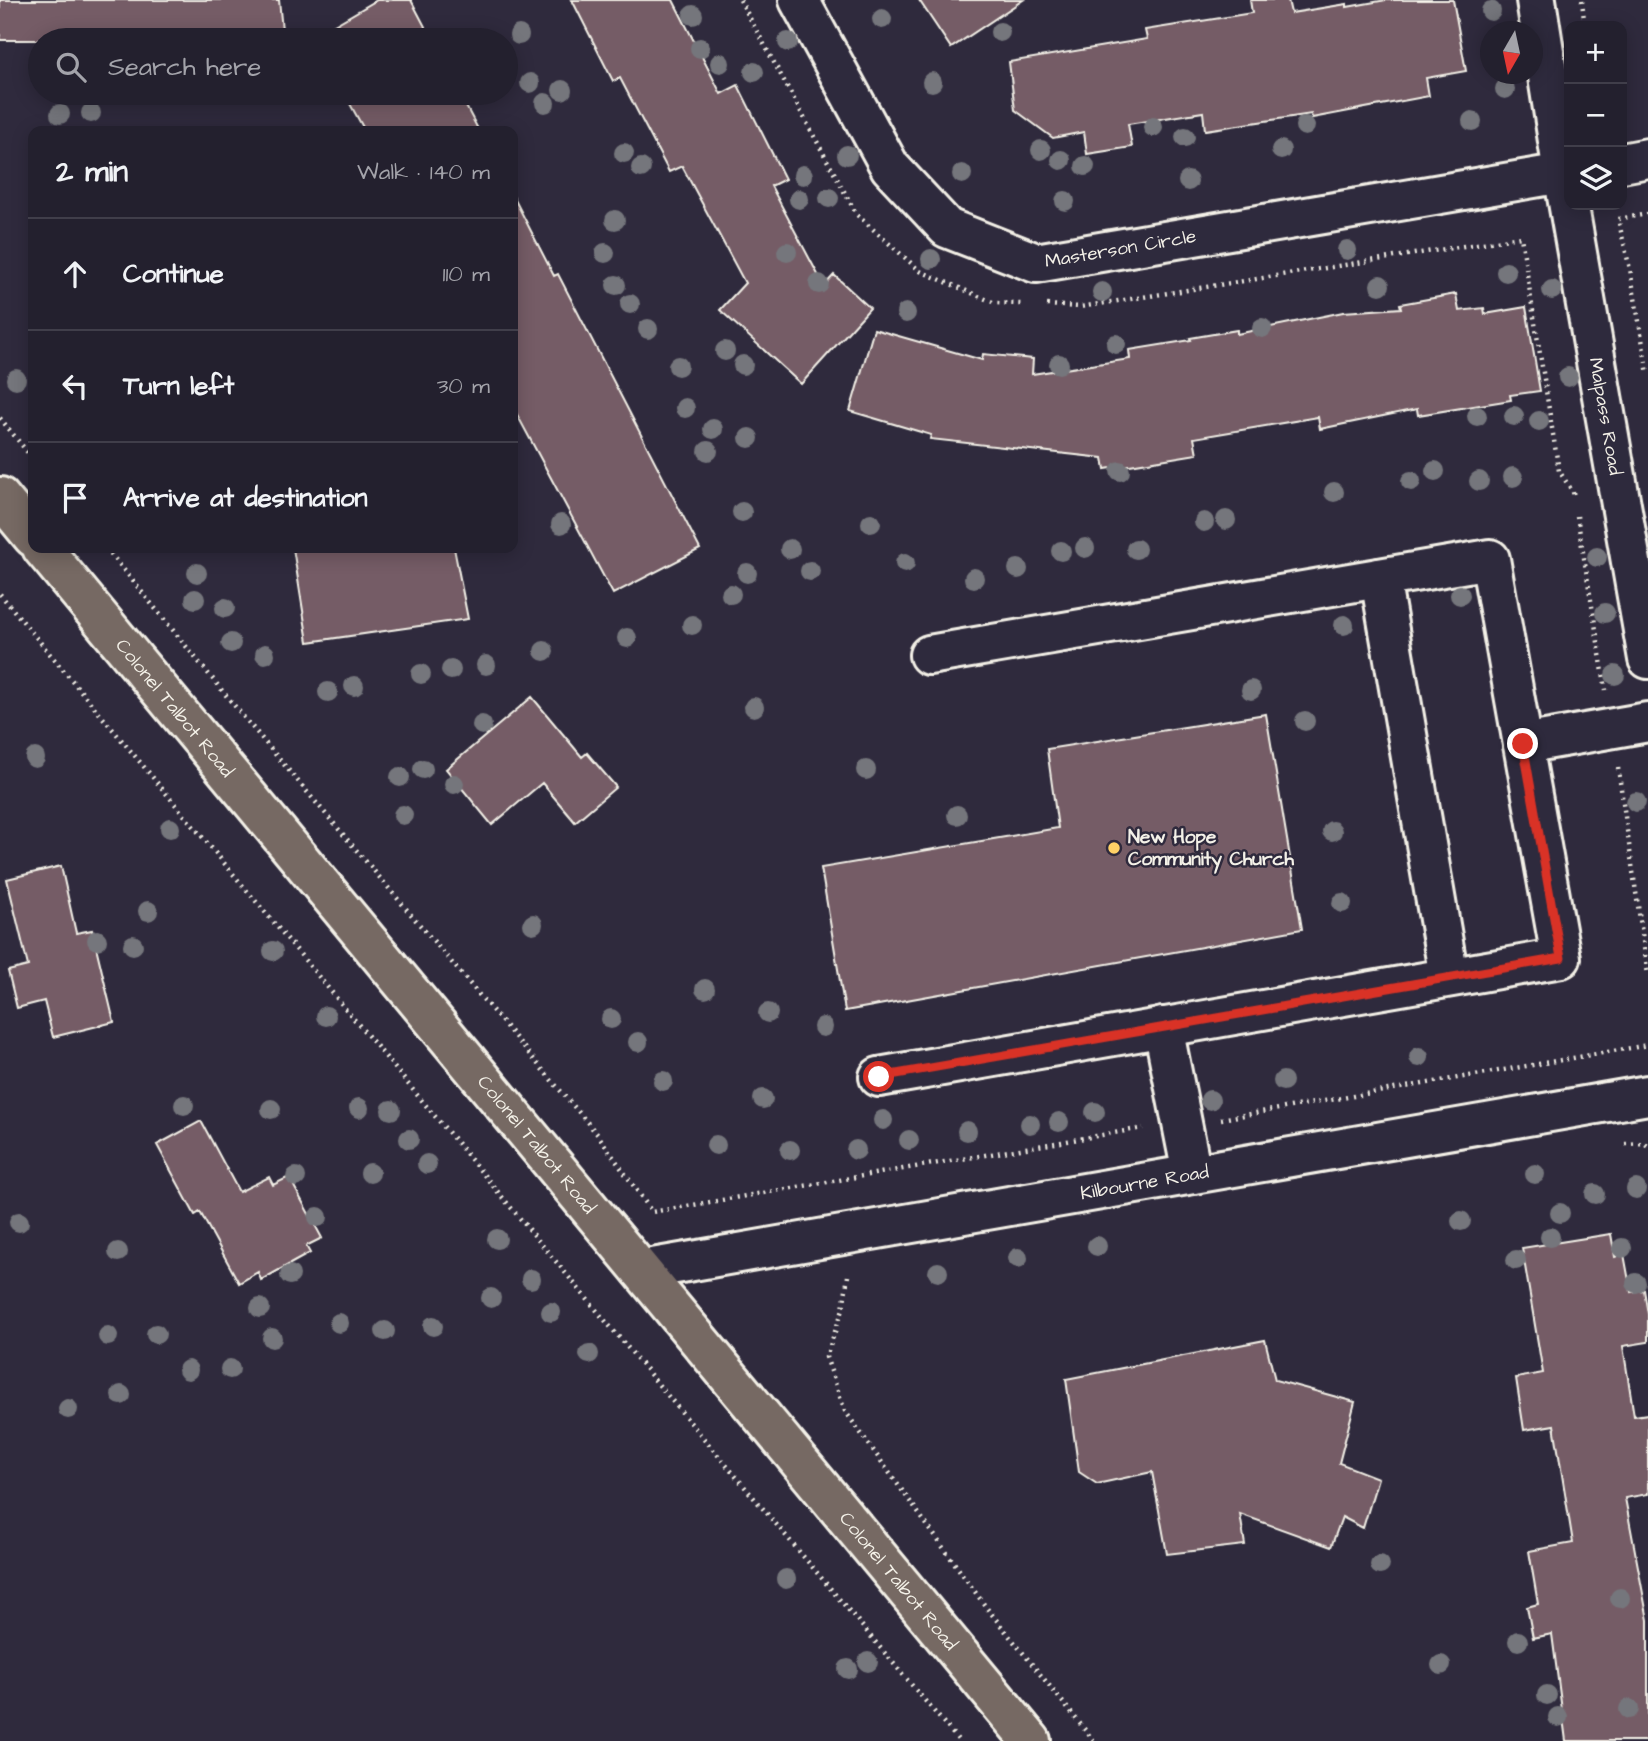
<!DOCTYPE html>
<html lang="en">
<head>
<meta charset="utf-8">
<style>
	body { margin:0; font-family:"Architects Daughter",sans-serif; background:#2f2d3a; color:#f1f3f6 }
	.controls { position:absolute; right:21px; top:21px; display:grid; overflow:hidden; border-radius:14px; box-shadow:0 4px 18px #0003 }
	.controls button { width:63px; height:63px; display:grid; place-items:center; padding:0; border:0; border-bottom:2px solid #403e4a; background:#23202e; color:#f1f3f6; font:35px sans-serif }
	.compass { position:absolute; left:1480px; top:21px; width:63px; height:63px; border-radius:50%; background:#23202e; box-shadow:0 4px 18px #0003; rotate:189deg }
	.stop { position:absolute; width:21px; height:21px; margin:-16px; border:5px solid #d93025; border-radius:50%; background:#fff }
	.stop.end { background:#d93025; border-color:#fff; box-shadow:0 2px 7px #0008 }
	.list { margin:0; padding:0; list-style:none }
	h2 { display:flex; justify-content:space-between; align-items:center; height:91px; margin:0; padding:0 28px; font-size:30px }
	h2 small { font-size:23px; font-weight:400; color:#a3a3aa }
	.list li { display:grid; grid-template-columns:46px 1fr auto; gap:21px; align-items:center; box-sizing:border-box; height:112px; padding:0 28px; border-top:2px solid #403e4a }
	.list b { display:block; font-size:26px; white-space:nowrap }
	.list em { font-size:23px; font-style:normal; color:#a3a3aa }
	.icon { flex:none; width:38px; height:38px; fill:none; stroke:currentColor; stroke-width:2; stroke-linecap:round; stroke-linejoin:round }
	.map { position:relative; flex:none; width:1648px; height:1741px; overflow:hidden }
	.search { position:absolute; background:#23202e; box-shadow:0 4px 18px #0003; left:28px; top:28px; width:490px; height:77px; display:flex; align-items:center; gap:18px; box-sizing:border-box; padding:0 24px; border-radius:38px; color:#a3a3aa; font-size:26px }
	.panel { position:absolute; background:#23202e; box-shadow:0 4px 18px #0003; left:28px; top:126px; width:490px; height:427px; border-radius:14px }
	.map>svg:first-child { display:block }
	.building { fill:#745c66; stroke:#f4f1e8; stroke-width:2 }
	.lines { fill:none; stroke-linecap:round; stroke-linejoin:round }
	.minor-casing { stroke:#f4f1e8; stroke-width:44 }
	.major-casing { stroke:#f4f1e8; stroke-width:44 }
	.path { stroke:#f4f1e8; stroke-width:4.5; stroke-dasharray:2 5; stroke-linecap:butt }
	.minor { stroke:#2f2a3d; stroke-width:38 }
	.major { stroke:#766964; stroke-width:38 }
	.tree { fill:#74767b }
	.route { stroke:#d93025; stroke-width:9 }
	.poi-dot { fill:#ffd166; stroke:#2f2a3d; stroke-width:2.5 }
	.labels { text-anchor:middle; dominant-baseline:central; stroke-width:5; stroke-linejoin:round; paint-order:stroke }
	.street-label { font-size:19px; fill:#f4f1e8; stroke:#2f2a3d }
	.poi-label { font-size:19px; font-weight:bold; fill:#f4f1e8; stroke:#2f2a3d; text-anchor:start }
</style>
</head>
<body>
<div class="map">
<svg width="1648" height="1741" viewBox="0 0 1648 1741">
	<rect width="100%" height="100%" fill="#2f2a3d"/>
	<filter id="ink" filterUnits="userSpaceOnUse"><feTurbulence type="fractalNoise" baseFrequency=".0143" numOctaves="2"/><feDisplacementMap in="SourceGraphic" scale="14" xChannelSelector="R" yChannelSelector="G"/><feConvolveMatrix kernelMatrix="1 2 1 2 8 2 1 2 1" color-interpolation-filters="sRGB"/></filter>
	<g filter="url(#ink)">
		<!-- building -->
		<path class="building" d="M 0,0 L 279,0 L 283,40 L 0,40 Z
			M 377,0 L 411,0 L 432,40 L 315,40 L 314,37 Z
			M 572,0 L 673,0 L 721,94 L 738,85 L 785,179 L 771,186 L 824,286 L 834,275 L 870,308 L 801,384 L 720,310 L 745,283 L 682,166 L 669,172 L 620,78 L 613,81 Z
			M 919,0 L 1023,0 L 951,48 Z
			M 1250,0 L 1288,0 L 1291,13 L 1347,4 L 1347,7 L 1386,0 L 1453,0 L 1466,71 L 1426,78 L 1429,96 L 1312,118 L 1311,114 L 1205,130 L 1203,112 L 1128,124 L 1132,147 L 1087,154 L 1084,132 L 1053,138 L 1015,110 L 1009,62 L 1147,39 L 1145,30 L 1252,13 Z
			M 344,93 L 459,93 L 479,131 L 365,131 Z
			M 513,196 L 554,276 L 558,274 L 700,549 L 613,594 L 513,407 Z
			M 1456,294 L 1459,311 L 1484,308 L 1485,314 L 1526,307 L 1540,391 L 1510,395 L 1511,400 L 1418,415 L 1417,409 L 1320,429 L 1318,417 L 1194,438 L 1197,454 L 1105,469 L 1103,458 L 930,439 L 931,435 L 850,411 L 874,329 L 982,360 L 983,354 L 1033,359 L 1032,374 L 1130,359 L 1129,350 L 1191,340 L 1190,338 L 1237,330 L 1237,334 L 1343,312 L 1401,308 L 1400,304 Z
			M 293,548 L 454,548 L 468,619 L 308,642 Z
			M 532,697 L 582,757 L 587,753 L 616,787 L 575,822 L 542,783 L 492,825 L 446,769 Z
			M 1266,714 L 1302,929 L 845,1011 L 821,868 L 1058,828 L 1047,749 Z
			M 61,866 L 76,933 L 92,930 L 114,1022 L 53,1037 L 44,1001 L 17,1008 L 8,971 L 28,966 L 7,879 Z
			M 201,1121 L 239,1192 L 269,1177 L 273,1185 L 289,1177 L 322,1238 L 306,1246 L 310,1253 L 261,1280 L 258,1272 L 239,1283 L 200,1212 L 195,1215 L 157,1145 Z
			M 1611,1234 L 1615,1257 L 1624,1254 L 1631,1292 L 1644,1290 L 1648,1314 L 1648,1342 L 1623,1346 L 1634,1416 L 1648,1414 L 1648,1494 L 1625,1498 L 1648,1620 L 1648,1741 L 1566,1741 L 1552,1634 L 1533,1638 L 1527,1607 L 1538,1604 L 1529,1551 L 1573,1543 L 1554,1425 L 1524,1430 L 1516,1378 L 1543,1373 L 1522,1248 Z
			M 1265,1340 L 1275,1380 L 1355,1402 L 1339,1463 L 1378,1478 L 1363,1528 L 1342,1517 L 1331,1547 L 1240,1514 L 1245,1545 L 1167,1554 L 1152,1472 L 1097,1484 L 1079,1472 L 1066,1379 Z"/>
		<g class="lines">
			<!-- minor casing -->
			<g class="minor-casing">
				<g id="minor">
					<path id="s1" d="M 799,0 L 890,167 L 947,228 L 1036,263 L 1569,172"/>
					<path id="s2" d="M 1536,0 L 1563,173 L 1648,659"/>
					<path d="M 1622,163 L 1648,158"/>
					<path d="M 1380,578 L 1449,977"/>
					<path d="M 1523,744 L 1648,722"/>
					<path d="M 1163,1027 L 1192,1174"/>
					<path d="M 879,1077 L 1561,958 L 1490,559 L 929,655"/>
					<path id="s3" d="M 641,1270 L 1648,1095"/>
				</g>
			</g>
			<!-- major casing -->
			<g class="major-casing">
				<g id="major">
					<path d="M 0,497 L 33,537"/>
					<path id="s4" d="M 42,548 L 1031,1741"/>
				</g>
			</g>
			<!-- path -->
			<path class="path" d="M 740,0 L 857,215 L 920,271 L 995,303 L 1021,304
				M 1582,0 L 1584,20
				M 1648,214 L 1618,219 L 1630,269 L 1648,374
				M 1047,305 L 1080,307 L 1521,237 L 1559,471 L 1573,492 L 1574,497
				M 0,418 L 33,459
				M 1577,516 L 1606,690
				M 106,548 L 247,721 L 598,1135 L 652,1212 L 1143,1128
				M 0,594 L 663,1390 L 959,1741
				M 1618,768 L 1648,975
				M 1221,1119 L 1648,1045
				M 1625,1144 L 1644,1143 L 1648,1146
				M 848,1276 L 843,1309 L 826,1357 L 845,1411 L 986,1607 L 1094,1741"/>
			<!-- minor -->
			<use href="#minor" class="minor"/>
			<!-- major -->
			<use href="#major" class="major"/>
		</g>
		<!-- trees -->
		<g class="tree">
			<circle cx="1491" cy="11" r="10"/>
			<circle cx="693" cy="15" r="10"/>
			<circle cx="882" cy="19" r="10"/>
			<circle cx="1000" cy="32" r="10"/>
			<circle cx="519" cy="35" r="10"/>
			<circle cx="788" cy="42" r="10"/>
			<circle cx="700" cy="48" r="10"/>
			<circle cx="720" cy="63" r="10"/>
			<circle cx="754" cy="72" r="10"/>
			<circle cx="932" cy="82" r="10"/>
			<circle cx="530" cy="83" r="10"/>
			<circle cx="1505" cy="89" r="10"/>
			<circle cx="562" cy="90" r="10"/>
			<circle cx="545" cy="103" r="10"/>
			<circle cx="91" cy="113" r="10"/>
			<circle cx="60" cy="114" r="10"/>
			<circle cx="1472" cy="121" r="10"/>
			<circle cx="1305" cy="126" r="10"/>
			<circle cx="1153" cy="127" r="10"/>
			<circle cx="1185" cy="137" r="10"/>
			<circle cx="1041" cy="150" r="10"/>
			<circle cx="1281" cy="150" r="10"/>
			<circle cx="624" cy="153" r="10"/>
			<circle cx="847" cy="155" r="10"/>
			<circle cx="1061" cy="160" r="10"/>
			<circle cx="1085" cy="166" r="10"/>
			<circle cx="641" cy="168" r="10"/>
			<circle cx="962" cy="174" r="10"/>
			<circle cx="803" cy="175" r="10"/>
			<circle cx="1188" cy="181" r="10"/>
			<circle cx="829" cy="198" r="10"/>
			<circle cx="799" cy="199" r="10"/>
			<circle cx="1065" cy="201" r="10"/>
			<circle cx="615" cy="220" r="10"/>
			<circle cx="1347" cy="250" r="10"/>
			<circle cx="787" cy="252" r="10"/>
			<circle cx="605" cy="253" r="10"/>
			<circle cx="931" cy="259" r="10"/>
			<circle cx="1506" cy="272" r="10"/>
			<circle cx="819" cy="284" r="10"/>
			<circle cx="616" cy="285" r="10"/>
			<circle cx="1380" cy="285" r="10"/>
			<circle cx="1552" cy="290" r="10"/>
			<circle cx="1102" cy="292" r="10"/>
			<circle cx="630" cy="304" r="10"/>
			<circle cx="906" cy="313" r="10"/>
			<circle cx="1262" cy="328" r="10"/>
			<circle cx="648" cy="329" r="10"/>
			<circle cx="1116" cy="344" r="10"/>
			<circle cx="725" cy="351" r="10"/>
			<circle cx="1059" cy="364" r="10"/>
			<circle cx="743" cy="365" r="10"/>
			<circle cx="678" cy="366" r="10"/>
			<circle cx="1568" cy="377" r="10"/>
			<circle cx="16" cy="379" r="10"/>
			<circle cx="685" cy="408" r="10"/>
			<circle cx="1477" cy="416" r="10"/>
			<circle cx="1514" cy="416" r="10"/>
			<circle cx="1539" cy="421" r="10"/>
			<circle cx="713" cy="429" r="10"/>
			<circle cx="749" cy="438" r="10"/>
			<circle cx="708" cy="451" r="10"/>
			<circle cx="1120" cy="471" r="10"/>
			<circle cx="1435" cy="471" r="10"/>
			<circle cx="1513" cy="477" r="10"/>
			<circle cx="1411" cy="481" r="10"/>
			<circle cx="1479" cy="481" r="10"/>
			<circle cx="1334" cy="492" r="10"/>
			<circle cx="742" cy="512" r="10"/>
			<circle cx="1226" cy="520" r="10"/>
			<circle cx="1204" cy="522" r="10"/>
			<circle cx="871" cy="523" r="10"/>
			<circle cx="561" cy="524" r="10"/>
			<circle cx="1085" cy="548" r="10"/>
			<circle cx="790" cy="549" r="10"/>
			<circle cx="1136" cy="549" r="10"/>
			<circle cx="1061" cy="551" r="10"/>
			<circle cx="1597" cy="557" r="10"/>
			<circle cx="905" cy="563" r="10"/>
			<circle cx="1018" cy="569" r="10"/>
			<circle cx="810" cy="571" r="10"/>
			<circle cx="197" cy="573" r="10"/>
			<circle cx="747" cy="573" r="10"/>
			<circle cx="974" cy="578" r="10"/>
			<circle cx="731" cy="594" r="10"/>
			<circle cx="1460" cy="595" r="10"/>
			<circle cx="195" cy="599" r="10"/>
			<circle cx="225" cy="608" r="10"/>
			<circle cx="1605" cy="613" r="10"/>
			<circle cx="692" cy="625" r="10"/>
			<circle cx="1344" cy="625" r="10"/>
			<circle cx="627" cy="638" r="10"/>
			<circle cx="231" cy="643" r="10"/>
			<circle cx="544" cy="651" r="10"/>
			<circle cx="265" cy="654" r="10"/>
			<circle cx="486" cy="665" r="10"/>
			<circle cx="451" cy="670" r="10"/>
			<circle cx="421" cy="674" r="10"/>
			<circle cx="1615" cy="675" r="10"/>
			<circle cx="354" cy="686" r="10"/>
			<circle cx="1251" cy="690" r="10"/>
			<circle cx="328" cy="692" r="10"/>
			<circle cx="754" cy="707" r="10"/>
			<circle cx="1305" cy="721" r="10"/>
			<circle cx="482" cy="725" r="10"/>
			<circle cx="35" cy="758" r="10"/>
			<circle cx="423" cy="769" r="10"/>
			<circle cx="866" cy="770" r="10"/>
			<circle cx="400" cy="777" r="10"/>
			<circle cx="454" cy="784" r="10"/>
			<circle cx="1636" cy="802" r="10"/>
			<circle cx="403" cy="815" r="10"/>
			<circle cx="957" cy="815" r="10"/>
			<circle cx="170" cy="828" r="10"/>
			<circle cx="1332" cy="831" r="10"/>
			<circle cx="1342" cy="903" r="10"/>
			<circle cx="148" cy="911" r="10"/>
			<circle cx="533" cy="924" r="10"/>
			<circle cx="97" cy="940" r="10"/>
			<circle cx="133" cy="945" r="10"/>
			<circle cx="273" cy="951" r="10"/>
			<circle cx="705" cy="989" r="10"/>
			<circle cx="768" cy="1013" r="10"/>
			<circle cx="326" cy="1016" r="10"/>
			<circle cx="611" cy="1019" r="10"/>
			<circle cx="823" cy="1027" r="10"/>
			<circle cx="638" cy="1042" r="10"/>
			<circle cx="1419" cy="1057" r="10"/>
			<circle cx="663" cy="1081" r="10"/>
			<circle cx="1283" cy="1081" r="10"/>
			<circle cx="763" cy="1099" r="10"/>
			<circle cx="1210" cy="1100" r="10"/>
			<circle cx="184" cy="1105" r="10"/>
			<circle cx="359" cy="1108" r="10"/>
			<circle cx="271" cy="1109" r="10"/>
			<circle cx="391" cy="1110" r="10"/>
			<circle cx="1095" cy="1112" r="10"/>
			<circle cx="883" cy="1120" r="10"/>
			<circle cx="1059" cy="1122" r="10"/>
			<circle cx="1030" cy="1124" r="10"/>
			<circle cx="967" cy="1131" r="10"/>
			<circle cx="409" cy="1139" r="10"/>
			<circle cx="909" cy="1140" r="10"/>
			<circle cx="716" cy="1145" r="10"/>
			<circle cx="790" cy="1150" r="10"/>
			<circle cx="856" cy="1150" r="10"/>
			<circle cx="427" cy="1164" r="10"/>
			<circle cx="370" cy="1173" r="10"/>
			<circle cx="1535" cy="1174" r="10"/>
			<circle cx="296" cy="1177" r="10"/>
			<circle cx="1636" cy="1189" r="10"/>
			<circle cx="1595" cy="1194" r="10"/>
			<circle cx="1560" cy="1213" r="10"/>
			<circle cx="318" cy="1217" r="10"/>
			<circle cx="1461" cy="1221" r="10"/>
			<circle cx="19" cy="1222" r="10"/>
			<circle cx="1550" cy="1237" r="10"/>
			<circle cx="497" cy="1239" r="10"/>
			<circle cx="1097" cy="1246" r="10"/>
			<circle cx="1622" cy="1248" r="10"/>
			<circle cx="118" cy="1252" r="10"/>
			<circle cx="1018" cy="1258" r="10"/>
			<circle cx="1516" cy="1260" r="10"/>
			<circle cx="938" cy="1272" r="10"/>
			<circle cx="290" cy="1275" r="10"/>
			<circle cx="531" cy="1279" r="10"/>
			<circle cx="1636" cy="1283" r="10"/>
			<circle cx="491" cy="1298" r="10"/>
			<circle cx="260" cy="1308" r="10"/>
			<circle cx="551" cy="1312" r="10"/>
			<circle cx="339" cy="1323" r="10"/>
			<circle cx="433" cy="1326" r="10"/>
			<circle cx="385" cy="1331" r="10"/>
			<circle cx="156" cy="1334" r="10"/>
			<circle cx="108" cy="1336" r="10"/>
			<circle cx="272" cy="1338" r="10"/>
			<circle cx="589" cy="1354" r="10"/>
			<circle cx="230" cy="1369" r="10"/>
			<circle cx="188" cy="1370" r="10"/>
			<circle cx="121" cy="1395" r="10"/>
			<circle cx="68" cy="1409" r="10"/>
			<circle cx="1380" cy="1565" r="10"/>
			<circle cx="786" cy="1579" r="10"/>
			<circle cx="1620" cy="1598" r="10"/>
			<circle cx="1518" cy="1641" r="10"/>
			<circle cx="868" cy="1662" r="10"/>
			<circle cx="1441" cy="1665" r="10"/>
			<circle cx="848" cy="1669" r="10"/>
			<circle cx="1547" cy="1695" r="10"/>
			<circle cx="1629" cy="1709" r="10"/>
			<circle cx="1558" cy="1717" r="10"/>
		</g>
	</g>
	<g class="lines" filter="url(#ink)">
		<!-- route -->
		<path class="route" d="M 879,1077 L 1561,958 L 1523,744"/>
	</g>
	<!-- markers -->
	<circle class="poi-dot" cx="1114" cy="848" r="7"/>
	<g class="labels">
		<!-- street labels -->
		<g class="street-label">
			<text stroke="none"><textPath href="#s1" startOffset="455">Masterson Circle</textPath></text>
			<text stroke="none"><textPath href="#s2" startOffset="422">Malpass Road</textPath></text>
			<text stroke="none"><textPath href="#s4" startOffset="208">Colonel Talbot Road</textPath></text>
			<text stroke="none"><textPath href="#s4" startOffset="775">Colonel Talbot Road</textPath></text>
			<text stroke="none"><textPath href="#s3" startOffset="511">Kilbourne Road</textPath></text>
			<text stroke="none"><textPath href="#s4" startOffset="1342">Colonel Talbot Road</textPath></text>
		</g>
		<!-- poi labels -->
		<g class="poi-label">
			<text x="1128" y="837">New Hope<tspan x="1128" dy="22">Community Church</tspan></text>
		</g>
	</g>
</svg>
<div class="controls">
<button>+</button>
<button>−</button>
<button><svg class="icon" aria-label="layers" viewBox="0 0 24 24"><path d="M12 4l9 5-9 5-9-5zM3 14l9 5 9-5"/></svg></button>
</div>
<svg class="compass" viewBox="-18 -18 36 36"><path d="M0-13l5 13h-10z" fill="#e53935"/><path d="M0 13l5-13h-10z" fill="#a3a3aa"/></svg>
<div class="stop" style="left:879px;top:1077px"></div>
<div class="stop end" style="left:1523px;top:744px"></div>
<div class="search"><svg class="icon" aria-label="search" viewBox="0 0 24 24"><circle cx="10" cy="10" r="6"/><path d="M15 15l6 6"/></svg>Search here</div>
<section class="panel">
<h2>2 min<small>Walk · 140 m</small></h2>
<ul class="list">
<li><svg class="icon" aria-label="ahead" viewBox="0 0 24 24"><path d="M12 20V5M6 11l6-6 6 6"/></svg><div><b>Continue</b></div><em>110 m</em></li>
<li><svg class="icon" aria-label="left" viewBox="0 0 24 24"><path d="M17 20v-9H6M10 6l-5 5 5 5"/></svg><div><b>Turn left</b></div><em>30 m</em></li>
<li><svg class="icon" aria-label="arrive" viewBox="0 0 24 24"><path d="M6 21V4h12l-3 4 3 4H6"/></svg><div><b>Arrive at destination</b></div></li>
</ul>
</section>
</div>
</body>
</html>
